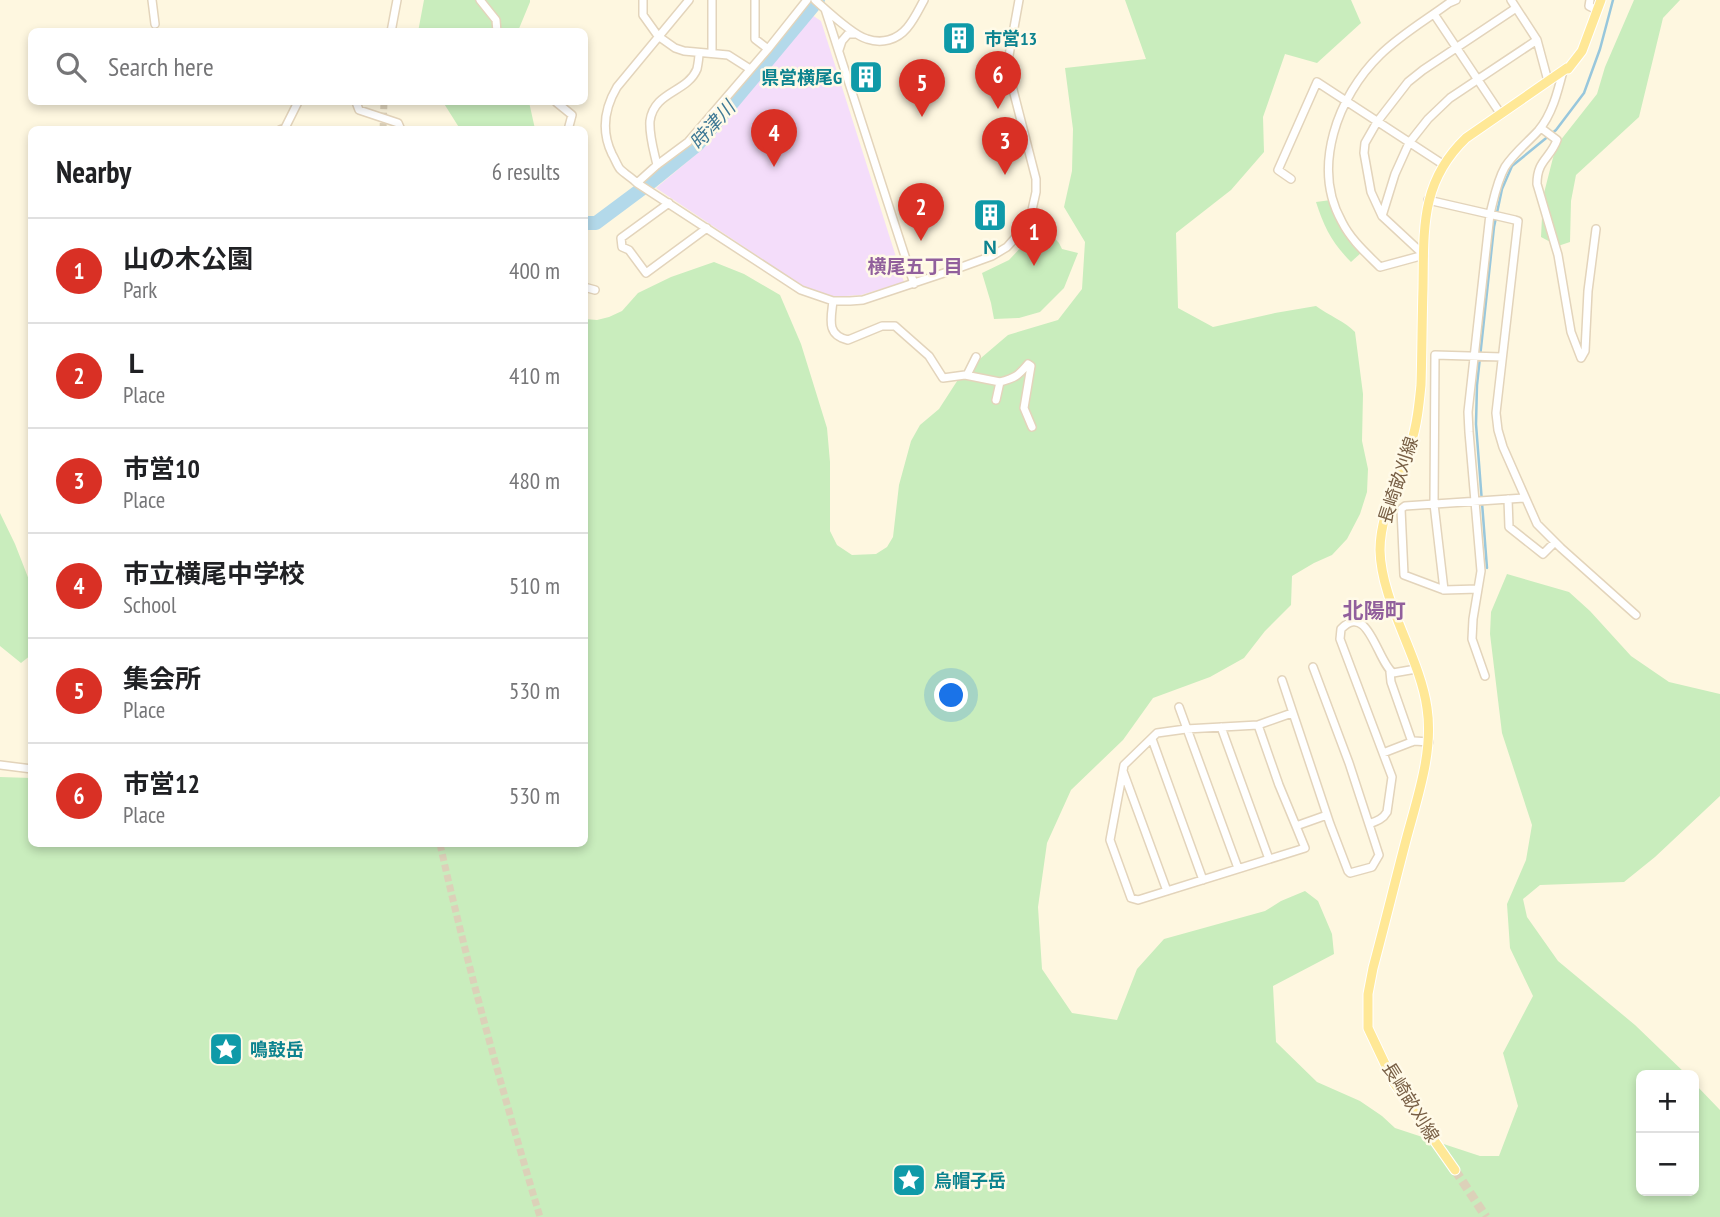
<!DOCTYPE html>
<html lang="en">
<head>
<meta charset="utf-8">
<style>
	body { margin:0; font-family:"PT Sans Narrow","Noto Sans JP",sans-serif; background:#f2f2f2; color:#202124 }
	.controls { position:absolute; right:21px; bottom:21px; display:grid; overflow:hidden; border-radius:10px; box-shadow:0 4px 10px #0003 }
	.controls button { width:63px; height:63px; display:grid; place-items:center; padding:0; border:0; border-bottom:2px solid #e0e0e0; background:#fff; color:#202124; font:35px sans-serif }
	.you { position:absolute; left:952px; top:696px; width:24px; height:24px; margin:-18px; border:5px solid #fff; border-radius:50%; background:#1a73e8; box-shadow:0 0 0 10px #1a73e833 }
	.badge { display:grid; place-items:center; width:46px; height:46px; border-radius:50%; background:#d93025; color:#fff; font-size:23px; font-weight:700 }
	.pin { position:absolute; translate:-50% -58px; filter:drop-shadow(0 2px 4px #0008) }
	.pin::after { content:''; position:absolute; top:37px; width:24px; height:21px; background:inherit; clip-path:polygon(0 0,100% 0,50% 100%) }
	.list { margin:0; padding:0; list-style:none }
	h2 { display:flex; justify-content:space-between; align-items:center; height:91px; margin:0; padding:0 28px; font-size:30px }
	h2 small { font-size:23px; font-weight:400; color:#757577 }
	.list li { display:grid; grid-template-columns:46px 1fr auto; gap:21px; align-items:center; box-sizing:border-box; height:105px; padding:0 28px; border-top:2px solid #e0e0e0 }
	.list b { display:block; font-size:26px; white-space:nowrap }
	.list p { margin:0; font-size:23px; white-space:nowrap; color:#757577 }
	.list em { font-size:23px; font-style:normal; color:#757577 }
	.icon { flex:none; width:38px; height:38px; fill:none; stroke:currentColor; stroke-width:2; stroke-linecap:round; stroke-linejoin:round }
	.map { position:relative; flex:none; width:1720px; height:1217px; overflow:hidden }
	.search { position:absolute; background:#fff; box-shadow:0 4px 10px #0003; left:28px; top:28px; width:560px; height:77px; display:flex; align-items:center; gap:18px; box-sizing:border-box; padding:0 24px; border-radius:10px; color:#757577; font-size:26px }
	.panel { position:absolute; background:#fff; box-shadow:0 4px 10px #0003; left:28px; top:126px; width:560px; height:721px; border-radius:10px }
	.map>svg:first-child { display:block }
	.education { fill:#f4ddfa }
	.green { fill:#c9edbd }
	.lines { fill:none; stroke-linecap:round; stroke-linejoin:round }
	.stream { stroke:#98c7dc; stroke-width:2.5 }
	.river { stroke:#b3d9ea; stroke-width:14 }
	.minor-tunnel { stroke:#dcd1b9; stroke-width:7; stroke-dasharray:7 3.5; stroke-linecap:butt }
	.major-tunnel { stroke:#dcd1b9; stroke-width:9; stroke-dasharray:9 4.5; stroke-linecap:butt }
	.minor-casing { stroke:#e3d4bb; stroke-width:10 }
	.major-casing { stroke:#fff; stroke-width:11 }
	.minor { stroke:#fff; stroke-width:7 }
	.major { stroke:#ffe896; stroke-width:9 }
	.labels { text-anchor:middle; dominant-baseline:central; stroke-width:5; stroke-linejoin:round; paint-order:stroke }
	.culture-label { font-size:18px; font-weight:bold; fill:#0d838f; stroke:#fffae8; text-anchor:start }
	.street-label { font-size:18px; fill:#785f45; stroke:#fffae8 }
	.water-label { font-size:19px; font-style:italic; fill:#3f7995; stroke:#fffae8 }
	.neighbourhood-label { font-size:19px; font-weight:bold; fill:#915f9c; stroke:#fffae8 }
	.quarter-label { font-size:21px; font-weight:bold; fill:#915f9c; stroke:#fffae8 }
</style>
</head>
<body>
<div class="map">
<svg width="1720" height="1217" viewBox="0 0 1720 1217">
	<rect width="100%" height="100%" fill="#fef7e0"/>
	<!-- education -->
	<path class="education" d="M 812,15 L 821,21 L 904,282 L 861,295 L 831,297 L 801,285 L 656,188 L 706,146 Z"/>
	<!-- green -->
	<path class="green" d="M 424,0 L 530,0 L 530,2 L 518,31 L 418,32 Z
		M 1125,0 L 1351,0 L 1361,23 L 1317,63 L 1285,54 L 1263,117 L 1264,152 L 1231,190 L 1176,233 L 1178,308 L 1213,327 L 1275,313 L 1316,306 C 1328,315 1346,322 1355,332 L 1363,394 L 1362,441 L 1368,469 L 1367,492 L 1360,514 L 1347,539 L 1332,555 L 1314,563 L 1292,576 L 1291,605 L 1265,631 L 1244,658 L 1210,677 L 1153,698 L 1123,740 L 1071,790 L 1047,843 L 1038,907 L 1042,969 L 1072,1013 L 1117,1020 L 1137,969 L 1164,939 L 1265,911 L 1281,901 L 1305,891 L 1318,901 L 1332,934 L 1334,954 L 1273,986 L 1276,1042 L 1317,1082 L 1360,1101 L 1382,1116 L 1395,1128 L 1480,1156 L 1499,1156 L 1518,1106 L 1503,1053 L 1533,996 L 1510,948 L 1507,904 L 1526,860 L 1532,825 L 1502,733 L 1490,634 L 1491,612 L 1507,574 L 1569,592 L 1590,611 L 1631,656 L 1669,682 L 1720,694 L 1720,796 L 1655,857 L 1624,882 L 1540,885 L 1523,899 L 1527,917 L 1558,961 L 1635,1025 L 1687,1075 L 1641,1075 L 1641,1191 L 1694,1191 L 1694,1083 L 1720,1110 L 1720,1217 L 0,1217 L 0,777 L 31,778 L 32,844 L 584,844 L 585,319 L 597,320 L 609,317 L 622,311 L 638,293 L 671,277 L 714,262 L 744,274 L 780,295 L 801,344 L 827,428 L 830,462 L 830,531 L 837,545 L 852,555 L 876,554 L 887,547 L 893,537 L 899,485 L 911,441 L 920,425 L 939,409 L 961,375 L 1008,335 L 1058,320 L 1082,289 L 1085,242 L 1064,207 L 1072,171 L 1073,129 L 1065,68 L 1146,59 Z
		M 1634,0 L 1680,0 L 1663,18 L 1639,117 L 1576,175 L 1571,201 L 1570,242 L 1558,246 L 1541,237 L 1543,197 L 1556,146 L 1597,94 L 1605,67 Z
		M 443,102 L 529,102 L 535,129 L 460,129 Z
		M 1331,200 L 1362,252 L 1351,262 C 1332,243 1324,227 1316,202 Z
		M 1042,225 L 1059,243 L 1062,249 L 1078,253 L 1064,288 L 1040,312 L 1019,318 L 994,319 L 991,303 L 982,273 L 1009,260 Z
		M 0,513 L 15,544 L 31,585 L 31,655 L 21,663 L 0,646 Z"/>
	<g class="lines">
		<!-- stream -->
		<path class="stream" d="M 1487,568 L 1476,424 L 1477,385 L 1494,227 L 1502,189 L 1512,166 L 1556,130 L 1584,93 L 1600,49 L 1613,0"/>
		<!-- river -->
		<path class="river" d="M 584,223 L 596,223 L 651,182 L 698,144 L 818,0"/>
		<!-- minor-tunnel -->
		<path class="minor-tunnel" d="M 383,130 L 384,102
			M 440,844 C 468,969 503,1093 540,1217"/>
		<!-- major-tunnel -->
		<path class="major-tunnel" d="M 1455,1170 L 1486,1217"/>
		<!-- minor casing -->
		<g class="minor-casing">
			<path id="minor" d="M 152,0 L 155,24
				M 480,0 L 496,20 L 497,32
				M 643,0 L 643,15 L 658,36 L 675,48 L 684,51 L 728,55 L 750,69
				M 689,0 L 617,87 C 604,109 601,131 612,154 C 615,159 617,165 620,169 C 625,174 632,178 637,183 L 801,290 L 833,301 L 850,301 L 863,300 L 956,269 L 992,256 L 1007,247 L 1023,229 L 1032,210 L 1036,192 L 1036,179 L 1009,74 L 1008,61 L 1019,0
				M 712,0 L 712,53
				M 755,0 L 755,39 L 768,49
				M 815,0 C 826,10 854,36 867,39 C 882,44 897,40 907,28 C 914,20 919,9 924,0
				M 1511,0 L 1537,40 L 1548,81
				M 1590,0 L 1589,6 L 1593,8
				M 825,9 L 914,284
				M 1434,14 L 1500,113
				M 391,32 L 397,0
				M 839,50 L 842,41 L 848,34 L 856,34
				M 356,102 L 359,110 L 398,123 L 401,130
				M 556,102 L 572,115 L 568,130
				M 1541,128 L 1557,140 C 1550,159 1537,160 1537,184 L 1558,255 L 1571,332 L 1581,358 L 1585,351 L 1588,291 L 1596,229
				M 280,130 L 285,128 L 298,102
				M 657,165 C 654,151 649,136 650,121 C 654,91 687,93 697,69 C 698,64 699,58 699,53
				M 1291,179 L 1278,170 L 1317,82 L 1444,165
				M 637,183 L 657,165 L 688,142 L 768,49 L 807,0
				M 1428,200 L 1515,220 L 1518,221 L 1496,413 L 1498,430 L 1503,447 L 1537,524 L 1561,548 L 1636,615
				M 669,203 L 621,238 L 622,247 L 629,250 L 646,273 L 707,228
				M 1382,216 L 1395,174 L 1409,143 L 1428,119 L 1450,98 L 1537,40
				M 1424,255 L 1380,267 C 1366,253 1351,240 1342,222 C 1311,167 1338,96 1380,55 C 1400,35 1426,20 1449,3 L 1456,0
				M 1424,255 L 1382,216 L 1371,192 L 1364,153 L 1365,143 L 1377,122 L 1408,82 L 1423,70 L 1516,8
				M 584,287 L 595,290
				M 833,301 C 831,319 826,335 848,340 L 882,326 L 895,326 L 929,356 L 943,378 L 965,375 L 1000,382 L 996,400
				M 967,375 L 976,357
				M 1000,382 C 1015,378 1018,376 1028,364 L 1031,366 L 1024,408 L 1032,427
				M 1508,499 L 1509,527 L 1543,554 L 1555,542
				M 1478,589 L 1444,590 L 1404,575 L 1401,509 L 1405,506 L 1524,498
				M 1444,590 L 1434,504 L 1435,355 L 1502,357
				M 1390,672 L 1391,682 L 1412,742
				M 1485,676 L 1472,639 L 1473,619 L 1481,571 L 1469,432 L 1468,412 L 1490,214 C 1494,198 1497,181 1505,167 C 1514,153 1527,143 1538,131 C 1552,115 1558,91 1563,71
				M 1282,680 L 1330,824 L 1348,871 L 1350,873 L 1372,867 L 1379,855 L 1349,763 L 1313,667
				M 1179,707 L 1238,868
				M 1292,713 L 1258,725 L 1186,729 L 1157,733 L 1124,765 L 1110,840 L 1131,898 L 1138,900 L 1305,848 L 1296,826 L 1327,815
				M 1258,725 L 1279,785 L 1296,826
				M 1221,727 L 1269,859
				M 1152,739 L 1203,880
				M 1383,753 L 1414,741 L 1429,742
				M 0,765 L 32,769
				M 1123,771 L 1167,891
				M 1369,824 C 1377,821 1383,819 1387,812 L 1392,777 L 1340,639 L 1341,629 C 1368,601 1377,661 1393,673 L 1416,669"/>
		</g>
		<!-- major casing -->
		<g class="major-casing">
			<path id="major" d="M 1455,1170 L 1394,1083 L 1368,1028 L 1368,994 L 1373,968 C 1384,927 1394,886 1405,844 C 1416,801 1434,753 1427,708 C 1420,657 1381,602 1380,550 C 1380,513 1401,478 1411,443 C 1417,425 1419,405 1421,385 C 1422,353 1422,321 1423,288 C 1424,229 1420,182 1466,138 L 1567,68 L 1568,69 L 1582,51 L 1601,0"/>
		</g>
		<!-- minor -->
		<use href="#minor" class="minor"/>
		<!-- major -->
		<use href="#major" class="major"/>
	</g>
	<!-- icons -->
	<defs>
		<g id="building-square" transform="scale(1.75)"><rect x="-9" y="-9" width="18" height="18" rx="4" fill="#0f9aa8" stroke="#fffae8"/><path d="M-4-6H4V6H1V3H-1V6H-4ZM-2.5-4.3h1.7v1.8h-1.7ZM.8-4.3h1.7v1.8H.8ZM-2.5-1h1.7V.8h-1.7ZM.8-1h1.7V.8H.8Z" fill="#fff"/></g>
		<g id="sight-square" transform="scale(1.75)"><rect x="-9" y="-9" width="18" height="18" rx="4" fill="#0f9aa8" stroke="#fffae8"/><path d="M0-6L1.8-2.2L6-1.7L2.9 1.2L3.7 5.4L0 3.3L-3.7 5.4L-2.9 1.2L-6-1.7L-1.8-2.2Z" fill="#fff"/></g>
	</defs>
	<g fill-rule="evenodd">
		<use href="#building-square" x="959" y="38"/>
		<use href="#building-square" x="866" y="77"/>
		<use href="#building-square" x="990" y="215"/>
		<use href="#sight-square" x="226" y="1049"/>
		<use href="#sight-square" x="909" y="1180"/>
	</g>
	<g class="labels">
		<!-- culture labels -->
		<g class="culture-label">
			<text x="984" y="38">市営13</text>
			<text x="842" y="77" text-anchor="end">県営横尾G</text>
			<text x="990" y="247" text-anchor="middle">Ｎ</text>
			<text x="250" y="1049">鳴鼓岳</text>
			<text x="934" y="1180">烏帽子岳</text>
		</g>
		<!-- street labels -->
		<g class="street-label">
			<text transform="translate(1398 480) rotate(-72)">長崎畝刈線</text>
			<text transform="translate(1411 1102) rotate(58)">長崎畝刈線</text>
		</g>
		<!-- water labels -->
		<g class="water-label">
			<text transform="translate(712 125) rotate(-48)">時津川</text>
		</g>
		<!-- neighbourhood labels -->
		<g class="neighbourhood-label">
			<text x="915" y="266">横尾五丁目</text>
		</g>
		<!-- quarter labels -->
		<g class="quarter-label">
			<text x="1374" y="610">北陽町</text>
		</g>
	</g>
</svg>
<div class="controls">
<button>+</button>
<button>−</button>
</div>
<div class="you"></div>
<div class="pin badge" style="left:1034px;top:266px">1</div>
<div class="pin badge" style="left:921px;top:241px">2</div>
<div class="pin badge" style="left:1005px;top:175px">3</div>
<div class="pin badge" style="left:774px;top:167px">4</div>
<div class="pin badge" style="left:922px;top:117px">5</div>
<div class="pin badge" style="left:998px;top:109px">6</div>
<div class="search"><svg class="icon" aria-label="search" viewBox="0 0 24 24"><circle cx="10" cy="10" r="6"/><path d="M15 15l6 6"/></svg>Search here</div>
<section class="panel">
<h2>Nearby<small>6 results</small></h2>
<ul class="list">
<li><span class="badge">1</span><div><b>山の木公園</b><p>Park</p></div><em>400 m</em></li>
<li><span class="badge">2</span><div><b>Ｌ</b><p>Place</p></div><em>410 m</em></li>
<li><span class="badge">3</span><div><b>市営10</b><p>Place</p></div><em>480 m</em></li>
<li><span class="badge">4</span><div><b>市立横尾中学校</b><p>School</p></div><em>510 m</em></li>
<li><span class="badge">5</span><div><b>集会所</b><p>Place</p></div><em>530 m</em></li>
<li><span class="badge">6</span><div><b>市営12</b><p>Place</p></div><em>530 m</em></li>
</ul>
</section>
</div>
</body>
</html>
